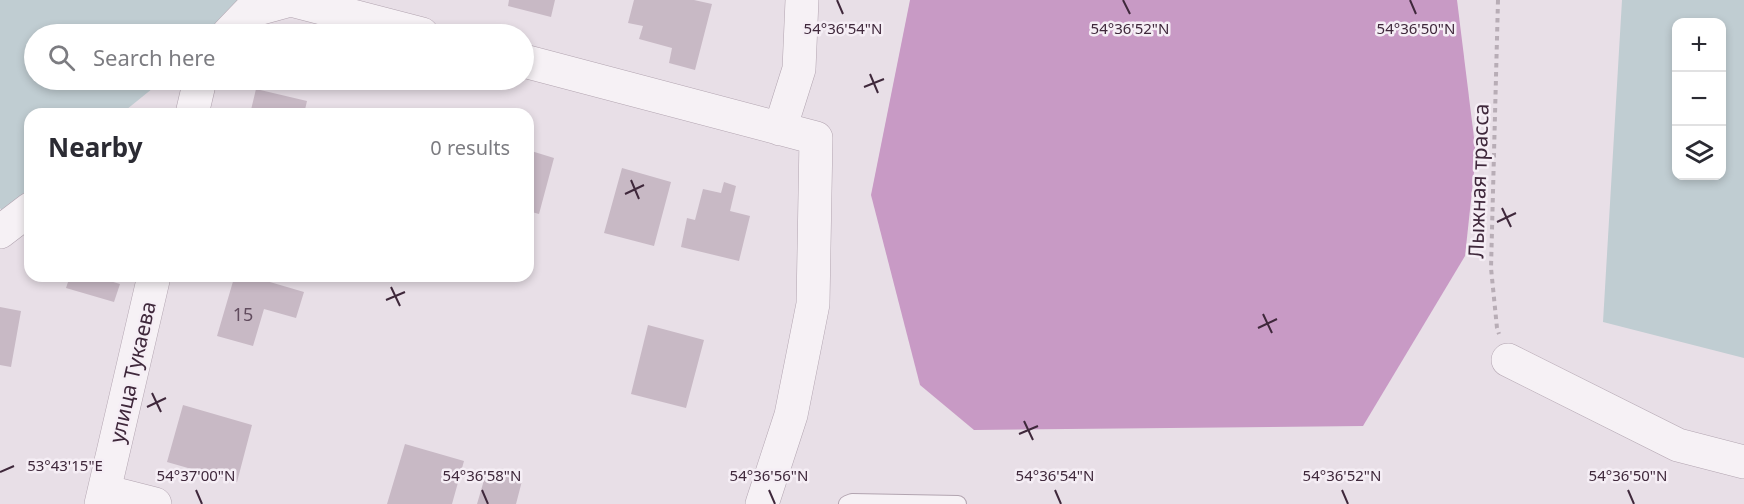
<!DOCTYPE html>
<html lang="en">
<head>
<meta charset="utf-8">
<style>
	body { margin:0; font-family:"Noto Sans",sans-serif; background:#f2f2f3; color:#2b2b33 }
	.controls { position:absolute; right:18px; top:18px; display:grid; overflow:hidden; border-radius:12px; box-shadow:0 3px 9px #0003 }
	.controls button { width:54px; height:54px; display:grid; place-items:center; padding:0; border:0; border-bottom:2px solid #e1e1e2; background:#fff; color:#2b2b33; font:30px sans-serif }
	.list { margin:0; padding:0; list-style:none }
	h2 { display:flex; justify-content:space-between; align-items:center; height:78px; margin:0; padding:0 24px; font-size:26px }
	h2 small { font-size:20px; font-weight:400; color:#7c7c81 }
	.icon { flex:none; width:33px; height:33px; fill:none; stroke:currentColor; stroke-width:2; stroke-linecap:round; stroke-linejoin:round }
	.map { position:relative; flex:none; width:1744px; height:504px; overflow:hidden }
	.search { position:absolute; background:#fff; box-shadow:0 3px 9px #0003; left:24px; top:24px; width:510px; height:66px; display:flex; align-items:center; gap:15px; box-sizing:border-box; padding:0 21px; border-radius:33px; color:#7c7c81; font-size:22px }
	.panel { position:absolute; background:#fff; box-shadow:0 3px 9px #0003; left:24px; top:108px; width:510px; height:174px; border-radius:18px }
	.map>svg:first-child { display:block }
	.green { fill:#c0cdd2; fill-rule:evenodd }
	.water { fill:#c89ac5 }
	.building { fill:#c8b9c5 }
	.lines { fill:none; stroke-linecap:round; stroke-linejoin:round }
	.lane-casing { stroke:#b2a4b0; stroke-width:18 }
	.street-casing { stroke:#b2a4b0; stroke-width:34 }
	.path { stroke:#b8adb6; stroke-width:4; stroke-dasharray:4.5 4.5; stroke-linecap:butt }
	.lane { stroke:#f6f1f5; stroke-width:16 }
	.street { stroke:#f6f1f5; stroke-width:33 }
	.ticks { fill:none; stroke:#3f283b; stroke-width:2 }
	.labels { text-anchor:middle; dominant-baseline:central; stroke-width:5; stroke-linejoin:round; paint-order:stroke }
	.number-label { font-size:18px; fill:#614c5e }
	.street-label { font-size:21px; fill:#3f283b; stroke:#f5eef5 }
	.ticks-label { font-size:15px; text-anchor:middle; fill:#3f283b; stroke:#f5eef5; stroke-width:5; stroke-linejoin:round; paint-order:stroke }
</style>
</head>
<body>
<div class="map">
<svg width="1744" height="504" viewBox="0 0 1744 504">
	<rect width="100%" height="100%" fill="#e8dfe7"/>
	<!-- green -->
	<path class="green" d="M 0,0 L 261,0 L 218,34 L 34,34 L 34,80 L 163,80 L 121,114 L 30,114 L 30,188 L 2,211 L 0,208 Z
		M 1622,0 L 1744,0 L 1744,358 L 1603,322 ZM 1676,22 L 1722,22 L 1722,176 L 1676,176 Z"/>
	<!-- water -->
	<path class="water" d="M 910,0 L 1457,0 L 1476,154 L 1465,256 L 1363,426 L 974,430 L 920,385 L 871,195 Z"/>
	<!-- building -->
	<path class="building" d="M 509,0 L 555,0 L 551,17 L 508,6 Z
		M 634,0 L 694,0 L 712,4 L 695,70 L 669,63 L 672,48 L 639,39 L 643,26 L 628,23 Z
		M 256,89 L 307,101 L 304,114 L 250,114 Z
		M 528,150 L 554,158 L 539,214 L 528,211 Z
		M 622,168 L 671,182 L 654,246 L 604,233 Z
		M 724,182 L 736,186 L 730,211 L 750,216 L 739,261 L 681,247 L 687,218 L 695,220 L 703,189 L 721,193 Z
		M 70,276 L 100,276 L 100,278 L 120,284 L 114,302 L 66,288 Z
		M 237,276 L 264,276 L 263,280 L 304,292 L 296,318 L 264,309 L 253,346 L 217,336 L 234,278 Z
		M 0,307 L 21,311 L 11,367 L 0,365 Z
		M 648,325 L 704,340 L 686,408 L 631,394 Z
		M 183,405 L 252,425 L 237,482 L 167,462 Z
		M 405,444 L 464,461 L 452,504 L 387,504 Z
		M 487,470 L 522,481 L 516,504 L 477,504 Z"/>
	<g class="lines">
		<!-- lane casing -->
		<g class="lane-casing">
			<path id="lane" d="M 847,504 L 852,502 L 958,504"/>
		</g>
		<!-- street casing -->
		<g class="street-casing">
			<path id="street" d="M 291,0 L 422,34
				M 228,34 L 250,11 L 290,0
				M 524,61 L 816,138 L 813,304 L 791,415 L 762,504
				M 192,114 L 200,80
				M 780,129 L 799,69 L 802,0
				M 0,232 L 30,209
				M 1508,360 L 1678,445 L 1744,462
				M 104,491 L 155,504
				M 101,504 L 154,276"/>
		</g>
		<!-- path -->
		<path class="path" d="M 1498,0 L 1491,268 L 1497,328 L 1499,334"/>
		<!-- lane -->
		<use href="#lane" class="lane"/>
		<!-- street -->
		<use href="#street" class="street"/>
	</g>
	<!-- ticks -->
	<path class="ticks" d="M 837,0 L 843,14M 1123,0 L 1130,14M 1410,0 L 1416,14M 870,74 L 878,93M 864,87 L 884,79M 631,180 L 639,199M 625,194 L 644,185M 1502,208 L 1511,227M 1497,222 L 1516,213M 391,287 L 400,306M 386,300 L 405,292M 1263,314 L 1272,333M 1258,328 L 1277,319M 152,393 L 161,412M 147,407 L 166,398M 1024,421 L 1033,440M 1019,434 L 1038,426M 0,472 L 14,466M 196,490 L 202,504M 482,490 L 488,504M 769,490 L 775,504M 1055,490 L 1061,504M 1342,490 L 1348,504M 1628,490 L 1634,504"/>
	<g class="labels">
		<!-- number labels -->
		<g class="number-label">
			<text x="243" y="314">15</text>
		</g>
		<!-- street labels -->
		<g class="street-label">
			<text transform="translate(1478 181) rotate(-88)">Лыжная трасса</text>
			<text transform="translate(132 372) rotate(-77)">улица Тукаева</text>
		</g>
	</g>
	<g class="ticks-label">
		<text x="843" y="34">54°36'54"N</text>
		<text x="1416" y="34">54°36'50"N</text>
		<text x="1130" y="34">54°36'52"N</text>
		<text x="65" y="471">53°43'15"E</text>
		<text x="196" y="481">54°37'00"N</text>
		<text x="482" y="481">54°36'58"N</text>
		<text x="769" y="481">54°36'56"N</text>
		<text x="1055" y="481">54°36'54"N</text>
		<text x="1342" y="481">54°36'52"N</text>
		<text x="1628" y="481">54°36'50"N</text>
	</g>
</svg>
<div class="controls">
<button>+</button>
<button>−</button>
<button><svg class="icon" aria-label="layers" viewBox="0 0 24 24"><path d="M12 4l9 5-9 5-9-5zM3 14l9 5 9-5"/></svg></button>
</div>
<div class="search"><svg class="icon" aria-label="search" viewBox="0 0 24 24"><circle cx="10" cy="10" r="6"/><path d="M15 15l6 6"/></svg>Search here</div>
<section class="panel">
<h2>Nearby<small>0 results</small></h2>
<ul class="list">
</ul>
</section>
</div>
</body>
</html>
